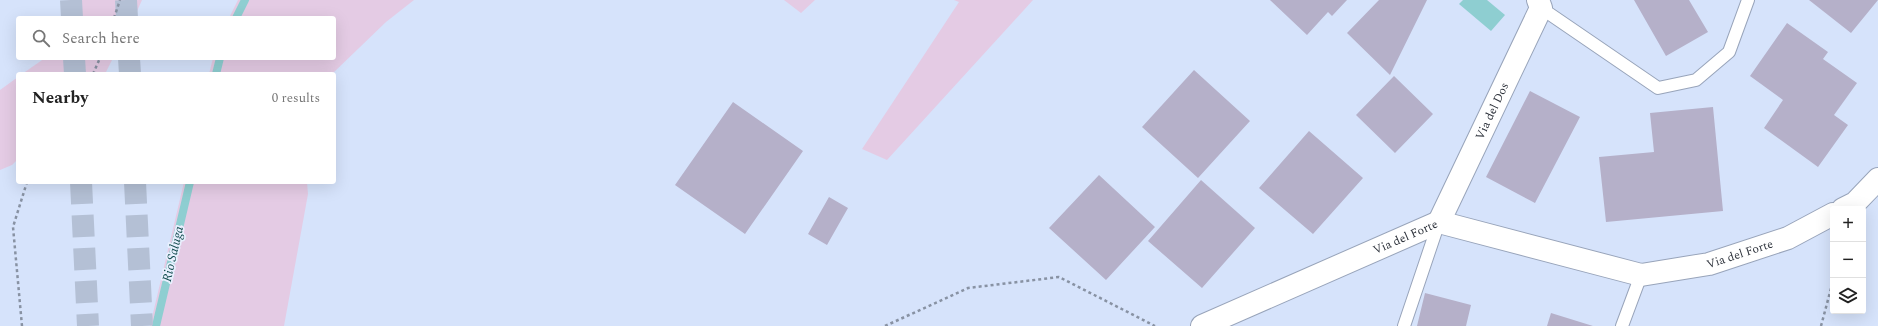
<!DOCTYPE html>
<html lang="en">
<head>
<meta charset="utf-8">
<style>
	body { margin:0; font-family:Spectral,serif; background:#f6f6f6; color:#222 }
	.controls { position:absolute; right:12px; bottom:12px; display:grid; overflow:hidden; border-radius:4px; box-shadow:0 4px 16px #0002 }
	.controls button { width:36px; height:36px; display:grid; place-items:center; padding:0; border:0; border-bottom:1px solid #e0e0e0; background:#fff; color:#222; font:20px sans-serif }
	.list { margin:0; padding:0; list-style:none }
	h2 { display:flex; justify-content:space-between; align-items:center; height:52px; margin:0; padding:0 16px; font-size:17px }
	h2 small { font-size:13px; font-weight:400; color:#767676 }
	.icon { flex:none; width:22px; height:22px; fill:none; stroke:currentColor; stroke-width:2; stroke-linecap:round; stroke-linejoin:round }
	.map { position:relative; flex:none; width:1878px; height:326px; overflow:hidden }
	.search { position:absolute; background:#fff; box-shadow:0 4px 16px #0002; left:16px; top:16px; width:320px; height:44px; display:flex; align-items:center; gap:10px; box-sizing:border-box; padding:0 14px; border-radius:4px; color:#767676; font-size:15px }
	.panel { position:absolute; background:#fff; box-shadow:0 4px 16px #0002; left:16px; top:72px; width:320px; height:112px; border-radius:4px }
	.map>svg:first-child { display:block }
	.green { fill:#e4cbe4 }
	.water { fill:#8eced1 }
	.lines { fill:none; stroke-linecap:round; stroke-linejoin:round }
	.stream { stroke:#8eced1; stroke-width:8 }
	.building { fill:#b5b0c9 }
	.highway-tunnel { stroke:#b4c0d5; stroke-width:22; stroke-dasharray:22 11; stroke-linecap:butt }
	.lane-casing { stroke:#98a4ba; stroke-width:14 }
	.street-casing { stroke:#98a4ba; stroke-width:24 }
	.path { stroke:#8892a3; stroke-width:2.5; stroke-dasharray:3 3; stroke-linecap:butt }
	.lane { stroke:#fff; stroke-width:12 }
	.street { stroke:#fff; stroke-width:22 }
	.labels { text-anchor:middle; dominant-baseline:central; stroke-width:3.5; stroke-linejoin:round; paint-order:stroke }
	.street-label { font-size:12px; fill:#2e333c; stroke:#e8f0fe }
	.water-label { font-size:13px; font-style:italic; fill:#114a4d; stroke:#e8f0fe }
</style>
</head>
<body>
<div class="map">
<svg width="1878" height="326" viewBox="0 0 1878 326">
	<rect width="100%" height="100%" fill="#d6e3fb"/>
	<!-- green -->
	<path class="green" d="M 68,0 L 142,0 L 134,18 L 79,18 Z
		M 238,0 L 414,0 L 386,22 L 332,74 L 209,74 L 213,58 L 334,58 L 334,18 L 229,18 Z
		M 784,0 L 815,0 L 801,13 Z
		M 954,0 L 1033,0 L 887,160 L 862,149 L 959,2 Z
		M 45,58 L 113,58 L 105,74 L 22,74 Z
		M 18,77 L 18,159 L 12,165 L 0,170 L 0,90 Z
		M 184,182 L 307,182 L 308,194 L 284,326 L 150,326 Z"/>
	<!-- water -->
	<path class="water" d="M 1463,0 L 1487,0 L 1505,15 L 1491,31 L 1459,4 Z"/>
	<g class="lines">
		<!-- stream -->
		<path class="stream" d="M 236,18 L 245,0
			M 216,74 L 220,58
			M 156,326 L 190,182"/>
	</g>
	<!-- building -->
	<path class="building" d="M 1270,0 L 1347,0 L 1332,16 L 1328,12 L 1307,35 Z
		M 1379,0 L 1427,0 L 1390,75 L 1347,33 Z
		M 1634,0 L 1689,0 L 1708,32 L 1666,56 Z
		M 1809,0 L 1878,0 L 1851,33 Z
		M 1787,23 L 1828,52 L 1823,59 L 1857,83 L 1834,115 L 1848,125 L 1818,167 L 1764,128 L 1783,100 L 1750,76 Z
		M 1194,70 L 1250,121 L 1198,178 L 1142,127 Z
		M 1394,76 L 1433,114 L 1395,153 L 1356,115 Z
		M 1530,91 L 1580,117 L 1535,203 L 1486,177 Z
		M 733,102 L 803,151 L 745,234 L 675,185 Z
		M 1713,107 L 1723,211 L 1606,222 L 1599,157 L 1654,152 L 1650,113 Z
		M 1309,131 L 1363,178 L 1313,234 L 1259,188 Z
		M 1099,175 L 1155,227 L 1106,280 L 1049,228 Z
		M 1201,180 L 1255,228 L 1202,288 L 1148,241 Z
		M 829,197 L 848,208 L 827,245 L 808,234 Z
		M 1425,293 L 1471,305 L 1466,326 L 1417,326 Z
		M 1551,313 L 1593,326 L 1547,326 Z"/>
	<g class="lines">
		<!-- highway-tunnel -->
		<path class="highway-tunnel" d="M 71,0 L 72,18
			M 126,0 L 127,18
			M 74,58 L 75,74
			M 129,58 L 130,74
			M 81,182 L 88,326
			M 135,182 L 142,326"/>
		<!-- lane casing -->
		<g class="lane-casing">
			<path id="lane" d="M 1541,8 L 1658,88 L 1696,80 L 1729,52 L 1748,0
				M 1404,326 L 1439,222
				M 1622,326 L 1641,275"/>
		</g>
		<!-- street casing -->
		<g class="street-casing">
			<g id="street">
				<path d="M 1843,209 L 1855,203 L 1878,179"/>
				<path id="s1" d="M 1439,222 L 1541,8 L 1538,0"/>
				<path id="s2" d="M 1202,326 L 1439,222 L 1641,275 L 1709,264 L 1788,238 L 1833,214"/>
			</g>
		</g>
		<!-- path -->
		<path class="path" d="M 114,18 L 120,0
			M 93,74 L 100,58
			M 22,326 L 13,227 L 27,182
			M 885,326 L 968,288 L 1059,277 L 1155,326
			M 1821,326 L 1833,281"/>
		<!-- lane -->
		<use href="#lane" class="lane"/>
		<!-- street -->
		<use href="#street" class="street"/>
	</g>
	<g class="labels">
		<!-- street labels -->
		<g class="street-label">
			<text stroke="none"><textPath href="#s1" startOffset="123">Via del Dos</textPath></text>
			<text stroke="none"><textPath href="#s2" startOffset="222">Via del Forte</textPath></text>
			<text stroke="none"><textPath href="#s2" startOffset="569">Via del Forte</textPath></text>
		</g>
		<!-- water labels -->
		<g class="water-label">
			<text transform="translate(173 254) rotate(-77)">Rio Saluga</text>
		</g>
	</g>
</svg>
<div class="controls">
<button>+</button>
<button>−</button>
<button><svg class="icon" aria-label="layers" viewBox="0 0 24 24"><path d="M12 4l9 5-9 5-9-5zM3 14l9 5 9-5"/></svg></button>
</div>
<div class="search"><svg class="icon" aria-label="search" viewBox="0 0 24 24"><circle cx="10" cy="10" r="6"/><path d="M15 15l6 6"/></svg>Search here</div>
<section class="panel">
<h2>Nearby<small>0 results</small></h2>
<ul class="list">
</ul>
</section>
</div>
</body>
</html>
